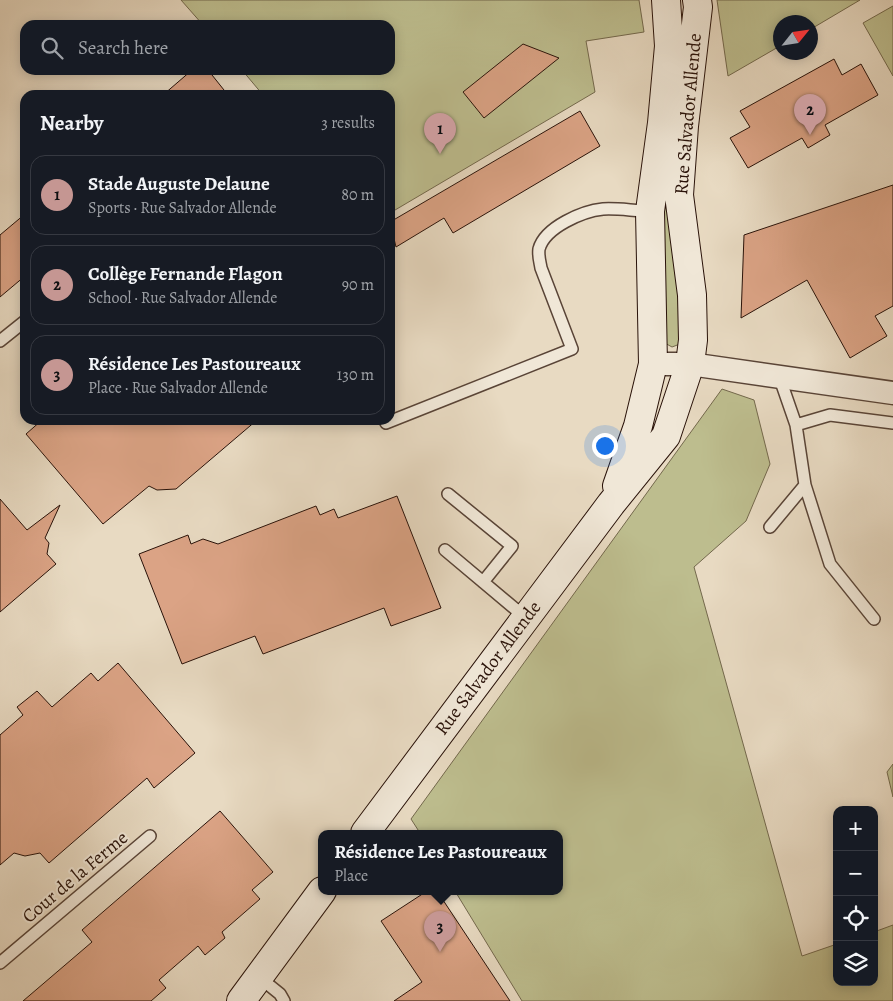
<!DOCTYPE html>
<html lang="en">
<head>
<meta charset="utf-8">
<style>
	body { margin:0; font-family:Alegreya,serif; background:#20242c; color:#f1f3f6 }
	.controls { position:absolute; right:15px; bottom:15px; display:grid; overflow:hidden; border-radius:10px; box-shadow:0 2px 12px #0003 }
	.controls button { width:45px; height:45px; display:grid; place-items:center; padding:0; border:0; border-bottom:1px solid #363941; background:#171b24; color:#f1f3f6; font:25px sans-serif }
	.compass { position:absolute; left:773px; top:15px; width:45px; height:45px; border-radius:50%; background:#171b24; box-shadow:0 2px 12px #0003; rotate:60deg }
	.you { position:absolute; left:604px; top:445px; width:18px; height:18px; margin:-12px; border:4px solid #fff; border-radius:50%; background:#1a73e8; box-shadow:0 0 0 8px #1a73e833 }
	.badge { display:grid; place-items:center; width:32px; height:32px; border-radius:50%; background:#c59692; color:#111; font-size:16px; font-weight:700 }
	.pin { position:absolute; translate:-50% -41px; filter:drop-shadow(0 1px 2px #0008) }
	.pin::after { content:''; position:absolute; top:26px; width:18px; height:15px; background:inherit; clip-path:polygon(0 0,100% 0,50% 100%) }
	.popup { position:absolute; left:318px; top:830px; width:245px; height:65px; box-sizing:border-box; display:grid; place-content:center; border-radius:10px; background:#171b24; filter:drop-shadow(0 1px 4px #0005); font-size:16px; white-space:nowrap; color:#9ea1a6 }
	.popup b { font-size:19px; color:#f1f3f6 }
	.popup::after { content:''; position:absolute; left:50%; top:100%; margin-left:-10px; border:10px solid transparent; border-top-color:#171b24 }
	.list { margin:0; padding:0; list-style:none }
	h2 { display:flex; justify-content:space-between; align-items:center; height:65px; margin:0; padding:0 20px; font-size:21px }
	h2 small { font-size:16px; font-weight:400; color:#9ea1a6 }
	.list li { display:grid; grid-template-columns:32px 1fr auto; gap:15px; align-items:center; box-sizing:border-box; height:80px; margin:0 10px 10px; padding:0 10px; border:1px solid #363941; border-radius:15px }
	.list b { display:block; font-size:19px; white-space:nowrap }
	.list p { margin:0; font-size:16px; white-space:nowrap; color:#9ea1a6 }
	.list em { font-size:16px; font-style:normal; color:#9ea1a6 }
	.icon { flex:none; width:28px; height:28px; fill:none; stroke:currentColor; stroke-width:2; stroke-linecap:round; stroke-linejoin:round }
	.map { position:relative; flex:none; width:893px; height:1001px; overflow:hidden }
	.search { position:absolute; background:#171b24; box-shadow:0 2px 12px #0003; left:20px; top:20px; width:375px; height:55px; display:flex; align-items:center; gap:12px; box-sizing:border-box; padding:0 18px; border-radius:15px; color:#9ea1a6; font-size:19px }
	.panel { position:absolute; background:#171b24; box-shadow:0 2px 12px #0003; left:20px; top:90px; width:375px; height:335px; border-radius:15px }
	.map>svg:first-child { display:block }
	.green { fill:#bdbd8e; stroke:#73684c }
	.building { fill:#dba385; stroke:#291209 }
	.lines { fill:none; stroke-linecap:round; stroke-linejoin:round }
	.lane-casing { stroke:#594437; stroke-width:14 }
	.street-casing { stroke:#594437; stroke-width:25 }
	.secondary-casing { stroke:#291209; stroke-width:30 }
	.lane { stroke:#f0e7d7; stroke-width:11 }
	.street { stroke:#f0e7d7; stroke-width:22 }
	.secondary { stroke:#f0e7d7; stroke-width:28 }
	.labels { text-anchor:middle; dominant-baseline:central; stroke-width:4; stroke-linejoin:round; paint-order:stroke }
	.street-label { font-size:19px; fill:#291209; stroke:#f0e7d7 }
</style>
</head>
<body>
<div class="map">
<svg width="893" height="1001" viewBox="0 0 893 1001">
	<rect width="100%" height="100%" fill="#e8dac2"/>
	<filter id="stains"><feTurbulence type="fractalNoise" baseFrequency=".004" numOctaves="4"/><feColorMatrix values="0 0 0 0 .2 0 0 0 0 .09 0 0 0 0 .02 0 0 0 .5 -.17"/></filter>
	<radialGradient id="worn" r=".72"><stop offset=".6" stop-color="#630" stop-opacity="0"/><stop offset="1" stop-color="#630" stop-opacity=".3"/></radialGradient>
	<!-- green -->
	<path class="green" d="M 181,0 L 639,0 L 644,32 L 586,41 L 595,92 L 390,213 L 390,95 L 263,95 L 242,70 L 390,70 L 390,25 L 203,25 Z
		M 717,0 L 860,0 L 811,29 L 810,22 L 780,22 L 780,46 L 728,76 Z
		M 893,6 L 893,76 L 863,23 Z
		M 667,137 L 677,237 L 680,344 L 672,347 L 663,342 L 658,289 Z
		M 722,389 L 754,400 L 770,464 L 746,521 L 694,567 L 802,956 L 837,944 L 837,982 L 874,982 L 874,932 L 893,925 L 893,1001 L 522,1001 L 455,891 L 559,891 L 559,833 L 420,833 L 411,819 Z
		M 893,764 L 893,797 L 887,772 Z"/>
	<!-- building -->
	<path class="building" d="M 523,44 L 559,58 L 484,118 L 463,92 Z
		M 834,59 L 842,75 L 861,64 L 878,95 L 825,125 L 830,135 L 808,148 L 802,138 L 748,168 L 730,138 L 750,127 L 740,111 Z
		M 192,70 L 208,70 L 228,95 L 163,95 Z
		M 580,111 L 600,146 L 453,233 L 444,218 L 396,247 L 390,222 Z
		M 893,185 L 893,306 L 875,316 L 887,336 L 850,358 L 807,280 L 741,318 L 744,235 Z
		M 25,214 L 25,276 L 0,297 L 0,235 Z
		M 42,420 L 257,420 L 176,489 L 157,490 L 149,486 L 103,524 L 26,434 Z
		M 397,496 L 441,608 L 391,626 L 384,608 L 263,654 L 255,636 L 182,664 L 139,554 L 188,535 L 191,544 L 203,539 L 218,544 L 316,506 L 320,515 L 334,509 L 338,518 Z
		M 0,499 L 27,530 L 60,505 L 45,538 L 49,543 L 47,554 L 56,564 L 0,612 Z
		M 118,663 L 195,753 L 154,788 L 147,778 L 49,863 L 40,853 L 25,856 L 14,853 L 0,865 L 0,735 L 23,715 L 17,707 L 37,691 L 52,707 L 91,673 L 98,681 Z
		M 220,811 L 273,872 L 252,890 L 260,899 L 222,932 L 225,938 L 205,955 L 198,946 L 159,980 L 166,988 L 151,1001 L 23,1001 L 92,942 L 82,930 Z
		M 427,891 L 437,891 L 510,1001 L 394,1001 L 422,982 L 381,921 Z"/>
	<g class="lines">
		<!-- lane casing -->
		<g class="lane-casing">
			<path id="lane" d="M 0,341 L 25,321
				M 386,423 L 572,349 L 541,268 C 540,262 538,256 539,249 C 545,227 583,211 603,209 C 618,208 635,211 650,211
				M 796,425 L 830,415 L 893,423
				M 805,485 L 830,564 L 874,619
				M 448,494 L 512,546 L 483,582
				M 770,527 L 805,485 L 796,425 L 779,376
				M 445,550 L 526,618
				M 0,963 L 150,836
				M 259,977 L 280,994 L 284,1001"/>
		</g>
		<!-- street casing -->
		<g class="street-casing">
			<path id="street" d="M 653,364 L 690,364 L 893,393"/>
		</g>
		<!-- secondary casing -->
		<g class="secondary-casing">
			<path id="secondary" d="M 617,486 L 638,426 L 653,364 L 650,211 L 662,123 L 669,46 L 666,0
				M 365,833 L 611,504 L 666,436 L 690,364 L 693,340 L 692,295 L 679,195 L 684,126 L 698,7 L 697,0
				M 241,1001 L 322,891"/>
		</g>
		<!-- lane -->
		<use href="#lane" class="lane"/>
		<!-- street -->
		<use href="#street" class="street"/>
		<!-- secondary -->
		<use href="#secondary" class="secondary"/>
	</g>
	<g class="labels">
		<!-- street labels -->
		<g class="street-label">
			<text transform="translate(688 114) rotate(-85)">Rue Salvador Allende</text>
			<text transform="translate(488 668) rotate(-53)">Rue Salvador Allende</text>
			<text transform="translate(75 877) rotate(-40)">Cour de la Ferme</text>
		</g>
	</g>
	<rect width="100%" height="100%" filter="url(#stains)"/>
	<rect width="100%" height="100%" fill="url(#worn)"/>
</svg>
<div class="controls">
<button>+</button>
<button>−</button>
<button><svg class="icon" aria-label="locate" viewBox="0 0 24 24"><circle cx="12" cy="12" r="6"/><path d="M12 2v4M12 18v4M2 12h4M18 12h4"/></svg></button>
<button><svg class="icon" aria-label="layers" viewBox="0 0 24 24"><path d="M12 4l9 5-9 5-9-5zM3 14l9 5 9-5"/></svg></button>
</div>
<svg class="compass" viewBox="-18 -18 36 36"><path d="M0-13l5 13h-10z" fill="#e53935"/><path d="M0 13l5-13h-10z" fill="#9ea1a6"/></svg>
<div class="you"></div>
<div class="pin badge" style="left:440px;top:154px">1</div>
<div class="pin badge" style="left:810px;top:135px">2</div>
<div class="pin badge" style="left:440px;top:952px">3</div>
<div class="popup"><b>Résidence Les Pastoureaux</b>Place</div>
<div class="search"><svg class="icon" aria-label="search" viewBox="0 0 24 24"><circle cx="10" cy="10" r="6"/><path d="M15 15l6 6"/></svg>Search here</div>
<section class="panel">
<h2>Nearby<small>3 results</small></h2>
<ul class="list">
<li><span class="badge">1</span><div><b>Stade Auguste Delaune</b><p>Sports · Rue Salvador Allende</p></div><em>80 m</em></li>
<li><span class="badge">2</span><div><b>Collège Fernande Flagon</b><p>School · Rue Salvador Allende</p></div><em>90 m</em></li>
<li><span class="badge">3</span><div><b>Résidence Les Pastoureaux</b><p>Place · Rue Salvador Allende</p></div><em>130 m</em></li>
</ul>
</section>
</div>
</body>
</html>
